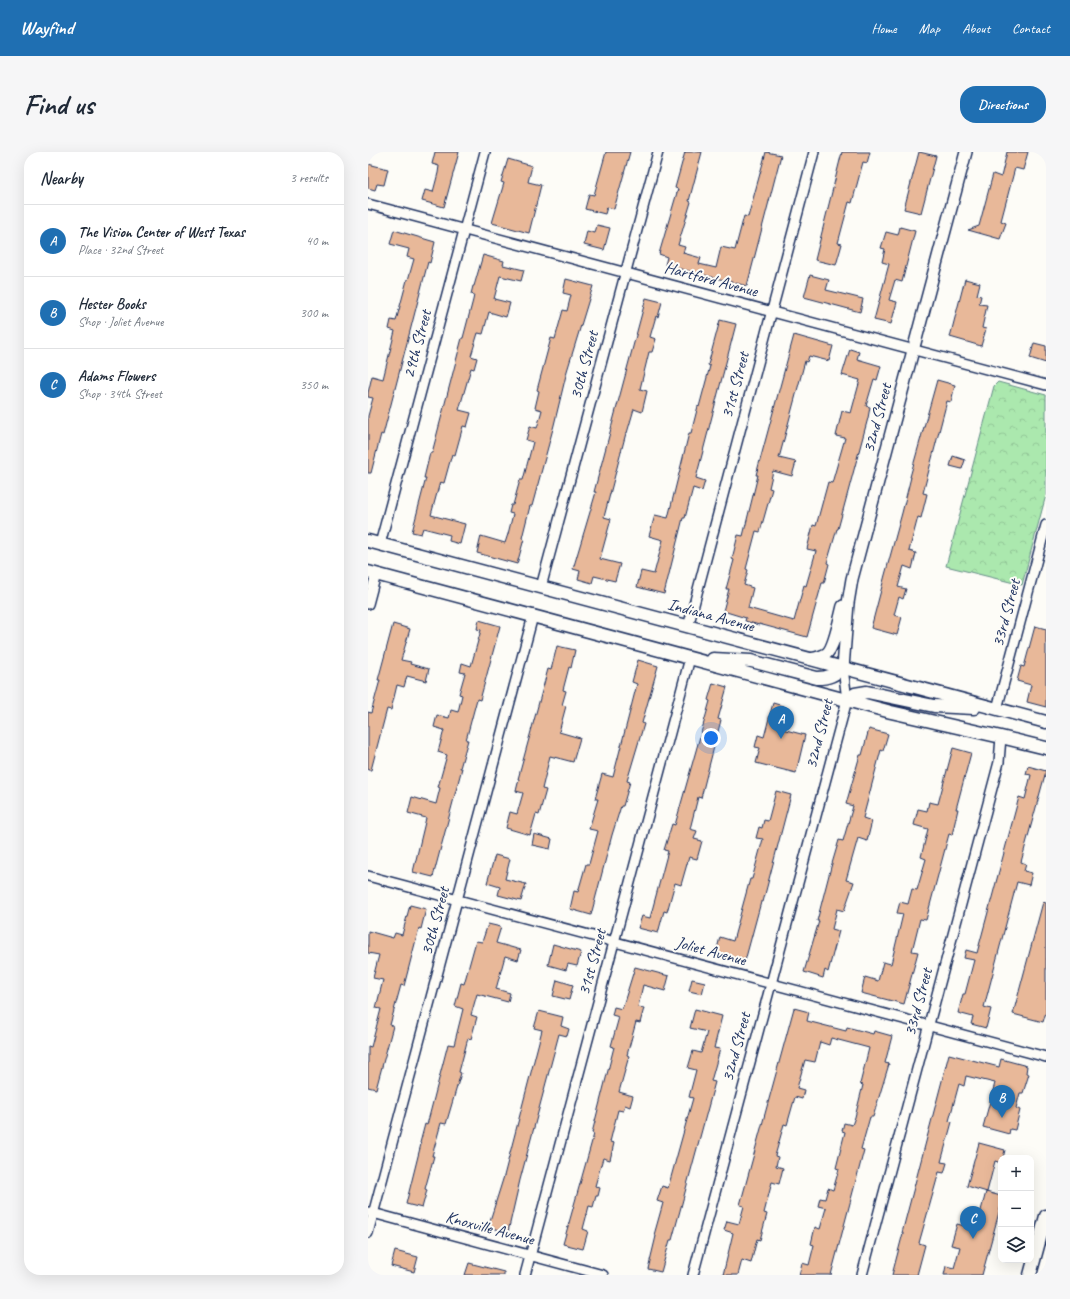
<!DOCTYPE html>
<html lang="en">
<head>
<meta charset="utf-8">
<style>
	body { margin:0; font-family:Caveat,sans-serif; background:#f6f6f7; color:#1f2937 }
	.controls { position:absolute; right:12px; bottom:12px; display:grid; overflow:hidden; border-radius:8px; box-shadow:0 4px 16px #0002 }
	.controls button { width:36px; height:36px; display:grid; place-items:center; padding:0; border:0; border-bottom:1px solid #e0e1e3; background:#fff; color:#1f2937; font:20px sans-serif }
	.you { position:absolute; left:343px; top:586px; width:14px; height:14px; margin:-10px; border:3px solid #fff; border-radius:50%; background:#1a73e8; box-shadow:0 0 0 6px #1a73e833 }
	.badge { display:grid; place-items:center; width:26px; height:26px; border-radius:50%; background:#1f6fb2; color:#fff; font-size:13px; font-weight:700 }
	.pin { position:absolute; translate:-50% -33px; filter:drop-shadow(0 1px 2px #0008) }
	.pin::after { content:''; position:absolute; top:21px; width:14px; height:12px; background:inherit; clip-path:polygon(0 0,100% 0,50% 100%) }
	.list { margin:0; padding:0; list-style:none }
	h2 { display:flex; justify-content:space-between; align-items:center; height:52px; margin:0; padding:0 16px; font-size:17px }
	h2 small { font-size:13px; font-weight:400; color:#747a83 }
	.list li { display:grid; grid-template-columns:26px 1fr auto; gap:12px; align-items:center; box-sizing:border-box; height:72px; padding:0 16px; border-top:1px solid #e0e1e3 }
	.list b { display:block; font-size:15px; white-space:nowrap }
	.list p { margin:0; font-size:13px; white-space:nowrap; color:#747a83 }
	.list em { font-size:13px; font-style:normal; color:#747a83 }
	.icon { flex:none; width:22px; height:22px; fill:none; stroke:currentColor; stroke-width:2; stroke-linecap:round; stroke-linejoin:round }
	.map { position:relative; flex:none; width:678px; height:1123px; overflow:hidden; border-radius:16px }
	header { display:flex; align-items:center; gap:24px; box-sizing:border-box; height:56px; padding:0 20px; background:#1f6fb2; color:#fff }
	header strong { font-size:19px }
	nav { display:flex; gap:22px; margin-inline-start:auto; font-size:14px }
	.intro { display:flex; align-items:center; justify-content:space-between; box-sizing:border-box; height:96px; padding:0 24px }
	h1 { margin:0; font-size:28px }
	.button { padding:10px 18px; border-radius:16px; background:#1f6fb2; color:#fff; font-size:14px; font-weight:700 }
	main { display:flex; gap:24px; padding:0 24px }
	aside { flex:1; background:#fff; border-radius:16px; box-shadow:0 4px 16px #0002 }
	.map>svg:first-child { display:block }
	.park { fill:url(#park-crowns); stroke:#638c86 }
	.building { fill:#e8b899; stroke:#1b2f5e }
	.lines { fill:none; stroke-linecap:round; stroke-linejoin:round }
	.minor-casing { stroke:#1b2f5e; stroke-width:12 }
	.tertiary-casing { stroke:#1b2f5e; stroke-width:14 }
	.secondary-casing { stroke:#1b2f5e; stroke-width:15 }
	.minor { stroke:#fdfcf7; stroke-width:9 }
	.tertiary { stroke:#fdfcf7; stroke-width:11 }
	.secondary { stroke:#fdfcf7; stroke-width:12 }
	.labels { text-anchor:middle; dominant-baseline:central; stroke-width:4; stroke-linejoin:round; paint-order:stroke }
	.street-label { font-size:17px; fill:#1b2f5e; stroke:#fdfcf7 }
</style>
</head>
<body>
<header>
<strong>Wayfind</strong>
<nav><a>Home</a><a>Map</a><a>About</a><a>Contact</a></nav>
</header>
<div class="intro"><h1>Find us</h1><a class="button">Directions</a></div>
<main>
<aside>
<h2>Nearby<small>3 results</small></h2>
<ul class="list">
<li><span class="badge">A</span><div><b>The Vision Center of West Texas</b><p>Place · 32nd Street</p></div><em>40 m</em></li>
<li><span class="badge">B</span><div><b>Hester Books</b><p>Shop · Joliet Avenue</p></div><em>300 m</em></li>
<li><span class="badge">C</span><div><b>Adams Flowers</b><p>Shop · 34th Street</p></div><em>350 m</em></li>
</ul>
</aside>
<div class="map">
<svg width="678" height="1123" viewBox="0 0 678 1123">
	<defs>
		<pattern id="park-crowns" width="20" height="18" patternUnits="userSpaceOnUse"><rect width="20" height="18" fill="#abe8ae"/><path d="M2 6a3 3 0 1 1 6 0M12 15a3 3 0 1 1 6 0" fill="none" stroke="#93c798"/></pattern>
	</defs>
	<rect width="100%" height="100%" fill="#fdfcf7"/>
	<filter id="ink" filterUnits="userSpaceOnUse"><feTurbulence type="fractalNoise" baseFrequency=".025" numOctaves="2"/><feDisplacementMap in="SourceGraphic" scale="8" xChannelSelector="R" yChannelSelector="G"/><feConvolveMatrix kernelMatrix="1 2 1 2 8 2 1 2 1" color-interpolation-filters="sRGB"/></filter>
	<g filter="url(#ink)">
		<!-- park -->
		<path class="park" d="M 630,230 L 678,243 L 678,343 L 654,433 L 578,414 L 626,234 Z"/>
		<!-- building -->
		<path class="building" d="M 67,0 L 91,0 L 76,55 L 54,49 L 57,38 L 65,40 L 70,21 L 71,14 L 64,12 Z
			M 238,0 L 262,0 L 246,57 L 239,55 L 237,62 L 217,57 L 221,42 L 226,43 Z
			M 317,0 L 334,0 L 321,49 L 323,50 L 310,93 L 317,95 L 315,101 L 333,106 L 331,112 L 348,116 L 353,95 L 367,98 L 376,64 L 380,65 L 398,0 L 413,3 L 379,134 L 297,113 L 299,105 L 291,102 L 310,37 L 307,36 Z
			M 474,0 L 502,0 L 499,11 L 495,10 L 484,51 L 481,50 L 470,91 L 474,92 L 468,113 L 447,108 Z
			M 551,0 L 568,4 L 553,61 L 536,57 Z
			M 639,0 L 660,0 L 655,18 L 647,16 L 633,69 L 638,71 L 632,87 L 600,78 L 611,74 L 625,22 L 633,25 Z
			M 140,7 L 164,14 L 160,30 L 173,33 L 161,81 L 124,71 L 136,31 L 133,30 Z
			M 0,12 L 20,17 L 16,33 L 9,32 L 7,38 L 0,36 Z
			M 229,73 L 242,76 L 236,98 L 216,93 L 219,79 L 227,81 Z
			M 532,75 L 547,79 L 534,130 L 527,128 L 521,148 L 529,150 L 523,172 L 506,168 L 521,112 L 514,110 L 517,97 L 513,96 L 518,80 L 530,83 Z
			M 26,78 L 67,90 L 62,111 L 60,110 L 15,283 L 13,282 L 3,321 L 0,321 L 0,264 L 5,246 L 0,245 L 0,241 L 4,224 L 15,227 L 27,179 L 21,177 L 23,168 L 28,169 L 39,128 L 40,128 L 46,107 L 39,105 L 41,97 L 22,92 Z
			M 115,103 L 136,109 L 135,113 L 156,118 L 153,129 L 132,124 L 126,147 L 142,151 L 138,165 L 121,160 L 115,182 L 110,181 L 103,204 L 109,206 L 106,217 L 103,216 L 91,258 L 103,261 L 99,275 L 95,274 L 87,303 L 84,302 L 76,331 L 72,330 L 63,363 L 97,372 L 92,392 L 81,389 L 82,383 L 55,376 L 53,382 L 44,380 L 58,326 L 56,326 L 62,301 L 64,301 L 94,186 L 95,186 L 105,148 L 106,143 L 103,142 L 105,134 L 106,134 Z
			M 442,123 L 461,128 L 458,138 L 495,147 L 492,160 L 436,145 Z
			M 198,127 L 225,134 L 199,219 L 186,273 L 164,354 L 162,354 L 154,386 L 156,387 L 149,412 L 109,401 L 113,384 L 137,391 L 140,382 L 145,362 L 141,361 L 143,353 L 145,353 L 152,328 L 155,328 L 165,290 L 158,288 L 162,274 L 169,276 L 174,258 L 167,256 L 171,239 L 169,238 L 183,186 L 187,187 L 195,158 L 199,159 L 203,143 L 195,141 Z
			M 597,127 L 612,131 L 609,143 L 613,144 L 611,152 L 619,153 L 614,176 L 618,177 L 613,194 L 582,185 Z
			M 278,146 L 294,150 L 290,165 L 288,164 L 282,185 L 288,187 L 284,200 L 281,200 L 272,237 L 279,239 L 274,260 L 266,257 L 259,281 L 258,281 L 236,365 L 243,367 L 232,407 L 252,412 L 247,429 L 226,424 L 224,431 L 210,427 L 212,419 L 205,417 L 228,340 L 226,340 Z
			M 352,168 L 368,172 L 328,326 L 337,329 L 334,339 L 325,336 L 317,366 L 315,366 L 296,442 L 269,435 L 273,419 L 286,422 L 295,388 L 281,384 L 287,363 L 300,366 L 321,281 L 323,281 L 330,254 L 331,255 L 342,214 L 340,213 Z
			M 426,183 L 465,194 L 461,209 L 441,204 L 439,210 L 437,209 L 411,306 L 428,310 L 424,324 L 405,319 L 401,336 L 404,337 L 399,355 L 392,380 L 388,379 L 378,417 L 380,418 L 376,433 L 385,436 L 380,456 L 426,469 L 436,433 L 438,434 L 448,399 L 439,397 L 445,373 L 448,374 L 460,330 L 464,331 L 477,286 L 468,284 L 474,259 L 483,261 L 492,228 L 474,223 L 482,197 L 491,200 L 489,207 L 513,214 L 509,228 L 506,227 L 498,254 L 502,255 L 500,266 L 470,377 L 469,377 L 459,411 L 461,412 L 456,431 L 454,431 L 439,485 L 391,472 L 391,473 L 377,469 L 378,466 L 355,459 L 361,437 L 358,437 L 366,408 L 364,407 L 370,383 L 375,384 L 390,323 L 388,323 Z
			M 666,191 L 678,194 L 678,211 L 662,206 Z
			M 569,228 L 587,233 L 583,250 L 579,249 L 555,341 L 559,342 L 553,366 L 550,365 L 541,399 L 548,401 L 544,417 L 536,414 L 530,435 L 538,437 L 535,447 L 531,445 L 526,463 L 534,465 L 529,483 L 503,476 L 517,423 L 534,361 L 543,325 L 542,325 Z
			M 585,304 L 597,308 L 594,317 L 582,314 Z
			M 111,468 L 132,474 L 112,548 L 109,547 L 98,588 L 100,588 L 92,616 L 94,616 L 65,725 L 45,720 L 58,666 L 40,661 L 44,645 L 68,652 L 72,636 L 70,635 L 79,603 L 70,600 L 76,578 L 66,575 L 69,563 L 81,566 L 83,558 L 90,560 L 94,543 L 91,542 L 97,521 L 92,520 L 94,511 L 103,514 L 113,478 L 109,477 Z
			M 25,472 L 42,477 L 33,508 L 43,510 L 42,512 L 61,517 L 58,529 L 39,524 L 36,535 L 29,533 L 23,558 L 19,557 L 3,618 L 0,618 L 0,560 L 3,561 L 12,528 L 10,528 Z
			M 667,474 L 678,477 L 678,555 L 659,550 L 663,533 L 649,529 L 653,514 L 656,515 Z
			M 189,494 L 207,498 L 203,516 L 201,515 L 195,538 L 198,539 L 194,553 L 198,554 L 191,580 L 212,586 L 205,610 L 182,604 L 174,637 L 178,638 L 171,663 L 168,662 L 162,683 L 138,676 L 142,660 L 149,662 L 155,641 L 148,639 L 151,627 L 150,627 L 180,517 L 183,518 Z
			M 270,508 L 290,514 L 274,571 L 276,572 L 259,629 L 262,630 L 255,654 L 253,654 L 244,683 L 223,763 L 202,757 L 206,739 L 210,740 L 218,712 L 221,712 L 230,679 L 221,677 L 230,647 L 227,647 L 234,622 L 245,625 L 269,532 L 264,530 Z
			M 345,531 L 359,535 L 350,567 L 353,568 L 339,622 L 333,646 L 330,645 L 322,677 L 329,679 L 326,687 L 334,689 L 329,707 L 321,705 L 313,733 L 307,731 L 299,760 L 296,759 L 290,781 L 270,776 L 274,764 L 282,766 L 300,699 L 296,698 L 304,672 L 307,673 L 342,549 L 340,548 Z
			M 405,551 L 415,554 L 410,576 L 437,583 L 428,621 L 388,611 L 392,596 L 387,595 L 390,583 L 396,585 Z
			M 501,577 L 520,582 L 515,599 L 513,598 L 495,666 L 504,669 L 499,689 L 490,686 L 478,728 L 486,730 L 476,759 L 469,757 L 464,777 L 471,779 L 460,820 L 457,818 L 455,826 L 436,820 L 451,769 L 449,769 L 463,715 L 471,688 L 475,689 L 485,654 L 478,652 L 492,603 L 494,603 Z
			M 585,596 L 603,601 L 588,657 L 590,657 L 584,683 L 581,682 L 558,768 L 552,767 L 544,799 L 550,800 L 536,852 L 493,841 L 497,825 L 510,829 L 515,810 L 523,812 L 535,762 L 529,761 L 532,750 L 540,752 L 544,737 L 549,738 L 558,707 L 553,705 L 560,677 L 546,673 L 550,657 L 559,659 L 561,650 L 570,652 Z
			M 660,614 L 678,619 L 653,710 L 658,712 L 656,719 L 664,721 L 661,733 L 649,730 L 616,855 L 623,857 L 618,876 L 603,872 L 605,865 L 590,861 L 595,842 L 597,842 L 606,808 L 596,806 L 598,798 L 609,801 L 651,645 L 657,647 L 663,623 L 658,622 Z
			M 408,639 L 423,643 L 395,750 L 393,750 L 377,809 L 348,801 L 352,785 L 365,789 L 382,727 L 384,727 L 395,687 L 388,686 L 391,675 L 394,676 L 396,668 L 400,669 Z
			M 166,682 L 184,687 L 182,697 L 164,693 Z
			M 127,703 L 142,707 L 137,727 L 158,732 L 153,749 L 130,743 L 132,735 L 119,731 Z
			M 675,750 L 678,751 L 678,860 L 675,870 L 645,862 Z
			M 42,753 L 58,757 L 53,777 L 51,776 L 36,834 L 33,833 L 22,873 L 25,874 L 8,937 L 0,935 L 0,894 L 3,895 L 13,857 L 8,856 L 15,828 L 5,826 L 11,803 L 0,801 L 0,779 L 25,786 L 27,781 L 34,783 Z
			M 120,772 L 133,775 L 128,791 L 153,798 L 150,808 L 137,804 L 128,837 L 142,841 L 140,850 L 109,842 L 103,863 L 109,865 L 103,887 L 100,886 L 91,920 L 93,921 L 78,972 L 73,971 L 64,1004 L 66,1004 L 57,1037 L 59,1038 L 54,1056 L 38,1052 L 53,992 L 52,991 L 57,972 L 59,973 L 80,892 L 86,893 L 95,857 L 87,854 L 93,831 L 96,832 L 108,789 L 114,790 Z
			M 185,792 L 213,800 L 209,814 L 200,812 L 198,818 L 180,813 Z
			M 267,815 L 301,824 L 297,839 L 275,833 L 270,855 L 276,856 L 272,871 L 268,870 L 259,903 L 261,904 L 251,940 L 265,944 L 262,955 L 257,953 L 255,959 L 250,958 L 242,990 L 246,991 L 242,1008 L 235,1006 L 227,1034 L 232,1036 L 230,1044 L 228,1044 L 225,1055 L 221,1054 L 215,1077 L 220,1079 L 215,1097 L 195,1092 L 226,982 L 224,981 L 246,895 L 243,894 L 251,865 L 244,863 L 246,855 L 254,857 Z
			M 324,827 L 337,830 L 334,842 L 321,839 Z
			M 189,828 L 205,833 L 201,848 L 185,844 Z
			M 426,856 L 441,860 L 439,869 L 478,879 L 479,875 L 505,882 L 506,879 L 524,884 L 517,911 L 521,912 L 505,965 L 502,965 L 493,997 L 496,998 L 463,1123 L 431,1123 L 434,1111 L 441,1113 L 446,1093 L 443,1092 L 447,1075 L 452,1077 L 458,1056 L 450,1054 L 452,1046 L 457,1047 L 460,1036 L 465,1038 L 471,1017 L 468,1016 L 477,980 L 474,979 L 476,971 L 484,973 L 487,965 L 495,933 L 492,932 L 501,896 L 463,886 L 461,893 L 452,890 L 447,910 L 437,908 L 429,936 L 436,938 L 434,947 L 427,945 L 419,973 L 416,972 L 407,1004 L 410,1005 L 408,1014 L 415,1016 L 411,1032 L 404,1030 L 396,1061 L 399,1062 L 392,1088 L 389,1087 L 383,1111 L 374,1108 L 370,1123 L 355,1123 L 365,1081 L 356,1078 L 359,1069 L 371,1072 L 376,1054 L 372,1053 Z
			M 327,857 L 354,864 L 346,896 L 352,897 L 343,929 L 347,930 L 304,1088 L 302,1088 L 293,1120 L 280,1117 L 288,1084 L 286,1083 L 295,1051 L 289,1049 L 294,1034 L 300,1036 L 325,946 L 321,945 L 328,918 L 320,916 L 325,899 L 333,901 L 339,880 L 322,876 Z
			M 171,859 L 195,865 L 193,874 L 201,877 L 199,884 L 191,882 L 152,1028 L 140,1080 L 120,1075 L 136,1024 L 174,878 L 166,876 Z
			M 581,902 L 631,915 L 633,907 L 659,914 L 658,921 L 661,922 L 655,941 L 652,941 L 648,956 L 652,958 L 647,978 L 642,977 L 641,982 L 615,975 L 627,931 L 598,924 L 596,934 L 591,932 L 581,969 L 584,970 L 573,1010 L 579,1011 L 576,1021 L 571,1020 L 551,1091 L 557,1093 L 549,1123 L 524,1123 L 535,1081 L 534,1081 Z
			M 611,991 L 637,998 L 635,1006 L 633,1006 L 633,1011 L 627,1009 L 619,1040 L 599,1034 Z
			M 618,1040 L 633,1044 L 633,1053 L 614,1123 L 576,1123 L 578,1114 L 586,1116 L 592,1095 L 583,1093 L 589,1072 L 608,1077 Z
			M 27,1099 L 50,1105 L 46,1120 L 23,1114 Z
			M 101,1111 L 136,1120 L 136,1123 L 97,1123 Z"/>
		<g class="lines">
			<!-- minor casing -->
			<g class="minor-casing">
				<path id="minor" d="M 0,52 L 678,233
					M 12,392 L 117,0
					M 173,435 L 290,0
					M 0,452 L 8,422
					M 320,475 L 446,0
					M 629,557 L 678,373
					M 0,724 L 678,905
					M 1,1060 L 235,1123
					M 0,1081 L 165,464
					M 157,1123 L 322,506
					M 325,1123 L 479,548 L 475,516
					M 494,1123 L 631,610 L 633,585"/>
			</g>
			<!-- tertiary casing -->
			<g class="tertiary-casing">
				<path id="tertiary" d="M 442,507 C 447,506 453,505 458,502 C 466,497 472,465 475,454
					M 475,516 L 480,451 L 484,427 L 598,0"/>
			</g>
			<!-- secondary casing -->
			<g class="secondary-casing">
				<path id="secondary" d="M 0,389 L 678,570
					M 0,420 L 523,560 L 633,585 L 678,596
					M 345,507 L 383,509 L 449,526 C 461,526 466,523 475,516
					M 479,548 L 487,542 L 499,540 L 566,554 L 606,556
					M 662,1123 L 678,1064"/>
			</g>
			<!-- minor -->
			<use href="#minor" class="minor"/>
			<!-- tertiary -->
			<use href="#tertiary" class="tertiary"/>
			<!-- secondary -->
			<use href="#secondary" class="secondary"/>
		</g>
	</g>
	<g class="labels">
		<!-- street labels -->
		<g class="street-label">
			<text transform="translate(343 127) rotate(15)">Hartford Avenue</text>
			<text transform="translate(49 192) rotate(-75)">29th Street</text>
			<text transform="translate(216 213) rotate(-75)">30th Street</text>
			<text transform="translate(367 233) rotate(-75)">31st Street</text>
			<text transform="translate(509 266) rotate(-75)">32nd Street</text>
			<text transform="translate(638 461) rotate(-75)">33rd Street</text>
			<text transform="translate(343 463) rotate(15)">Indiana Avenue</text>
			<text transform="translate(451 582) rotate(-76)">32nd Street</text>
			<text transform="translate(67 769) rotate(-75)">30th Street</text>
			<text transform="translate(343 799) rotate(15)">Joliet Avenue</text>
			<text transform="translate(224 810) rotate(-75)">31st Street</text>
			<text transform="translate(550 850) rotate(-75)">33rd Street</text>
			<text transform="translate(368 895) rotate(-75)">32nd Street</text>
			<text transform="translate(122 1076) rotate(15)">Knoxville Avenue</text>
		</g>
	</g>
</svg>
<div class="controls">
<button>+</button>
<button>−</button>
<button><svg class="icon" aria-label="layers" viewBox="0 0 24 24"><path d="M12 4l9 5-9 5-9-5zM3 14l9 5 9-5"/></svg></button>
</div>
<div class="you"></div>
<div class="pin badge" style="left:413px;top:587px">A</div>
<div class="pin badge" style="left:634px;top:966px">B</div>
<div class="pin badge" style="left:605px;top:1087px">C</div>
</div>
</main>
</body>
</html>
